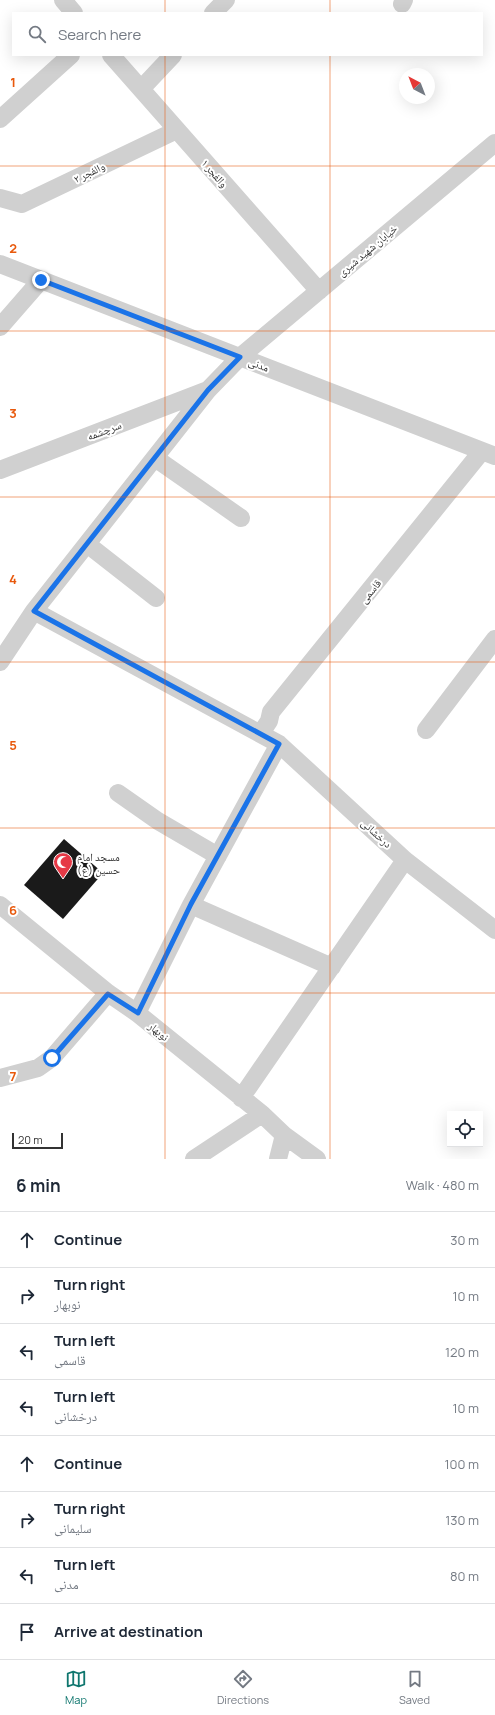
<!DOCTYPE html>
<html lang="en">
<head>
<meta charset="utf-8">
<style>
	body { margin:0; font-family:Manrope,"Noto Naskh Arabic",sans-serif; background:#f2f2f3; color:#1f2937 }
	.controls { position:absolute; right:12px; bottom:12px; display:grid; overflow:hidden; border-radius:0px; box-shadow:0 4px 16px #0002 }
	.controls button { width:36px; height:36px; display:grid; place-items:center; padding:0; border:0; border-bottom:1px solid #e0e1e3; background:#fff; color:#1f2937; font:20px sans-serif }
	.compass { position:absolute; left:399px; top:68px; width:36px; height:36px; border-radius:50%; background:#fff; box-shadow:0 4px 16px #0002; rotate:318deg }
	.scale { position:absolute; left:12px; bottom:10px; width:51px; box-sizing:border-box; padding-left:4px; border:2px solid #333; border-top:0; font-size:11px; line-height:14px; white-space:nowrap; color:#333; -webkit-text-stroke:3px #fff; paint-order:stroke }
	.stop { position:absolute; width:12px; height:12px; margin:-9px; border:3px solid #1a73e8; border-radius:50%; background:#fff }
	.stop.end { background:#1a73e8; border-color:#fff; box-shadow:0 1px 4px #0008 }
	.list { margin:0; padding:0; list-style:none }
	h2 { display:flex; justify-content:space-between; align-items:center; height:52px; margin:0; padding:0 16px; font-size:17px }
	h2 small { font-size:13px; font-weight:400; color:#747a83 }
	.list li { display:grid; grid-template-columns:26px 1fr auto; gap:12px; align-items:center; box-sizing:border-box; height:56px; padding:0 16px; border-top:1px solid #e0e1e3 }
	.list b { display:block; font-size:15px; white-space:nowrap }
	.list p { margin:0; font-size:13px; white-space:nowrap; color:#747a83 }
	.list em { font-size:13px; font-style:normal; color:#747a83 }
	.icon { flex:none; width:22px; height:22px; fill:none; stroke:currentColor; stroke-width:2; stroke-linecap:round; stroke-linejoin:round }
	.map { position:relative; flex:none; width:495px; height:1159px; overflow:hidden }
	.search { position:absolute; background:#fff; box-shadow:0 4px 16px #0002; left:12px; right:12px; top:12px; height:44px; display:flex; align-items:center; gap:10px; box-sizing:border-box; padding:0 14px; border-radius:0px; color:#747a83; font-size:15px }
	.sheet { height:500px; background:#fff }
	nav { display:flex; justify-content:space-around; align-items:center; box-sizing:border-box; height:56px; border-top:1px solid #e0e1e3; background:#fff; font-size:11px; color:#747a83 }
	nav a { display:grid; justify-items:center; gap:2px }
	nav .on { color:#0f766e }
	.map>svg:first-child { display:block }
	.building { fill:#1a1a1a }
	.lines { fill:none; stroke-linecap:round; stroke-linejoin:round }
	.minor { stroke:#d0d0d0; stroke-width:18 }
	.route { stroke:#1a73e8; stroke-width:5 }
	.grid { fill:none; stroke:#e8590c; stroke-width:1; stroke-opacity:0.55 }
	.labels { text-anchor:middle; dominant-baseline:central; stroke-width:4; stroke-linejoin:round; paint-order:stroke }
	.street-label { font-size:11px; fill:#333; stroke:#fff }
	.poi-label { font-size:11px; fill:#333; stroke:#fff; text-anchor:start }
	.grid-label { font-size:13px; text-anchor:middle; font-weight:bold; fill:#e8590c; stroke:#fff; stroke-width:4; stroke-linejoin:round; paint-order:stroke }
</style>
</head>
<body>
<div class="map">
<svg width="495" height="1159" viewBox="0 0 495 1159">
	<rect width="100%" height="100%" fill="#fff"/>
	<!-- building -->
	<path class="building" d="M 64,839 L 103,873 L 63,919 L 24,885 Z"/>
	<g class="lines">
		<!-- minor -->
		<path class="minor" d="M 63,0 L 74,13
			M 402,4 L 404,0
			M 213,13 L 226,0
			M 111,55 L 319,291
			M 141,89 L 173,55
			M 0,119 L 71,55
			M 0,198 L 22,204 L 177,130
			M 0,264 L 495,456
			M 0,327 L 41,280
			M 155,458 L 241,518
			M 0,470 L 208,390
			M 87,544 L 156,598
			M 34,611 L 279,744 L 405,860 L 495,930
			M 0,662 L 34,611 L 208,390 L 240,357 L 495,143
			M 426,730 L 495,639
			M 261,733 L 269,721 L 271,712 L 482,451
			M 118,793 L 158,821 L 218,856
			M 0,905 L 108,993 L 137,1013 L 262,1114 L 284,1135 L 317,1159
			M 191,905 L 332,967
			M 137,1013 L 191,905 L 279,744
			M 0,1078 L 38,1068 L 52,1058 L 108,993
			M 241,1098 L 405,860
			M 194,1159 L 262,1114
			M 278,1159 L 284,1135"/>
	</g>
	<g class="lines">
		<!-- route -->
		<path class="route" d="M 41,280 L 240,357 L 208,390 L 34,611 L 279,744 L 191,904 L 138,1013 L 108,994 L 52,1058"/>
	</g>
	<!-- grid -->
	<path class="grid" d="M 165,0 L 165,13M 330,0 L 330,13M 165,55 L 165,1159M 330,55 L 330,1159M 0,166 L 495,166M 0,331 L 495,331M 0,497 L 495,497M 0,662 L 495,662M 0,828 L 495,828M 0,993 L 495,993"/>
	<!-- icons -->
	<defs>
		<g id="mosque-pin" transform="scale(1)"><path d="M0 17L-7.5 6A9.5 9.5 0 1 1 7.5 6Z" fill="#e63946" stroke="#fff"/><path d="M3.5-4.9A6 6 0 1 0 3.5 4.9A5 5 0 1 1 3.5-4.9Z" fill="#fff"/></g>
	</defs>
	<g fill-rule="evenodd">
		<use href="#mosque-pin" x="63" y="862"/>
	</g>
	<g class="labels">
		<!-- street labels -->
		<g class="street-label">
			<text transform="translate(89 172) rotate(-26)">والفجر ۲</text>
			<text transform="translate(215 173) rotate(49)">والفجر ۱</text>
			<text transform="translate(367 250) rotate(-40)">خیابان شهید شیری</text>
			<text transform="translate(259 364) rotate(21)">مدنی</text>
			<text transform="translate(104 430) rotate(-21)">سرچشمه</text>
			<text transform="translate(370 591) rotate(-51)">قاسمی</text>
			<text transform="translate(377 833) rotate(43)">درخشانی</text>
			<text transform="translate(159 1031) rotate(39)">نوبهار</text>
		</g>
		<!-- poi labels -->
		<g class="poi-label">
			<text x="77" y="856">مسجد امام<tspan x="77" dy="13">حسین (ع)</tspan></text>
		</g>
	</g>
	<g class="grid-label">
		<text x="13" y="87">1</text>
		<text x="13" y="253">2</text>
		<text x="13" y="418">3</text>
		<text x="13" y="584">4</text>
		<text x="13" y="750">5</text>
		<text x="13" y="915">6</text>
		<text x="13" y="1081">7</text>
	</g>
</svg>
<div class="controls">
<button><svg class="icon" aria-label="locate" viewBox="0 0 24 24"><circle cx="12" cy="12" r="6"/><path d="M12 2v4M12 18v4M2 12h4M18 12h4"/></svg></button>
</div>
<svg class="compass" viewBox="-18 -18 36 36"><path d="M0-13l5 13h-10z" fill="#e53935"/><path d="M0 13l5-13h-10z" fill="#747a83"/></svg>
<div class="scale">20 m</div>
<div class="stop" style="left:52px;top:1058px"></div>
<div class="stop end" style="left:41px;top:280px"></div>
<div class="search"><svg class="icon" aria-label="search" viewBox="0 0 24 24"><circle cx="10" cy="10" r="6"/><path d="M15 15l6 6"/></svg>Search here</div>
</div>
<section class="sheet">
<h2>6 min<small>Walk · 480 m</small></h2>
<ul class="list">
<li><svg class="icon" aria-label="ahead" viewBox="0 0 24 24"><path d="M12 20V5M6 11l6-6 6 6"/></svg><div><b>Continue</b></div><em>30 m</em></li>
<li><svg class="icon" aria-label="right" viewBox="0 0 24 24"><path d="M7 20v-9h11M14 6l5 5-5 5"/></svg><div><b>Turn right</b><p>نوبهار</p></div><em>10 m</em></li>
<li><svg class="icon" aria-label="left" viewBox="0 0 24 24"><path d="M17 20v-9H6M10 6l-5 5 5 5"/></svg><div><b>Turn left</b><p>قاسمی</p></div><em>120 m</em></li>
<li><svg class="icon" aria-label="left" viewBox="0 0 24 24"><path d="M17 20v-9H6M10 6l-5 5 5 5"/></svg><div><b>Turn left</b><p>درخشانی</p></div><em>10 m</em></li>
<li><svg class="icon" aria-label="ahead" viewBox="0 0 24 24"><path d="M12 20V5M6 11l6-6 6 6"/></svg><div><b>Continue</b></div><em>100 m</em></li>
<li><svg class="icon" aria-label="right" viewBox="0 0 24 24"><path d="M7 20v-9h11M14 6l5 5-5 5"/></svg><div><b>Turn right</b><p>سلیمانی</p></div><em>130 m</em></li>
<li><svg class="icon" aria-label="left" viewBox="0 0 24 24"><path d="M17 20v-9H6M10 6l-5 5 5 5"/></svg><div><b>Turn left</b><p>مدنی</p></div><em>80 m</em></li>
<li><svg class="icon" aria-label="arrive" viewBox="0 0 24 24"><path d="M6 21V4h12l-3 4 3 4H6"/></svg><div><b>Arrive at destination</b></div></li>
</ul>
</section>
<nav>
<a class="on"><svg class="icon" aria-label="map" viewBox="0 0 24 24"><path d="M3 6l6-2 6 2 6-2v14l-6 2-6-2-6 2zM9 4v14M15 6v14"/></svg>Map</a>
<a><svg class="icon" aria-label="directions" viewBox="0 0 24 24"><path d="M12 3l9 9-9 9-9-9zM9 14v-3h6M13 9l2 2-2 2"/></svg>Directions</a>
<a><svg class="icon" aria-label="saved" viewBox="0 0 24 24"><path d="M7 4h10v16l-5-4-5 4z"/></svg>Saved</a>
</nav>
</body>
</html>
